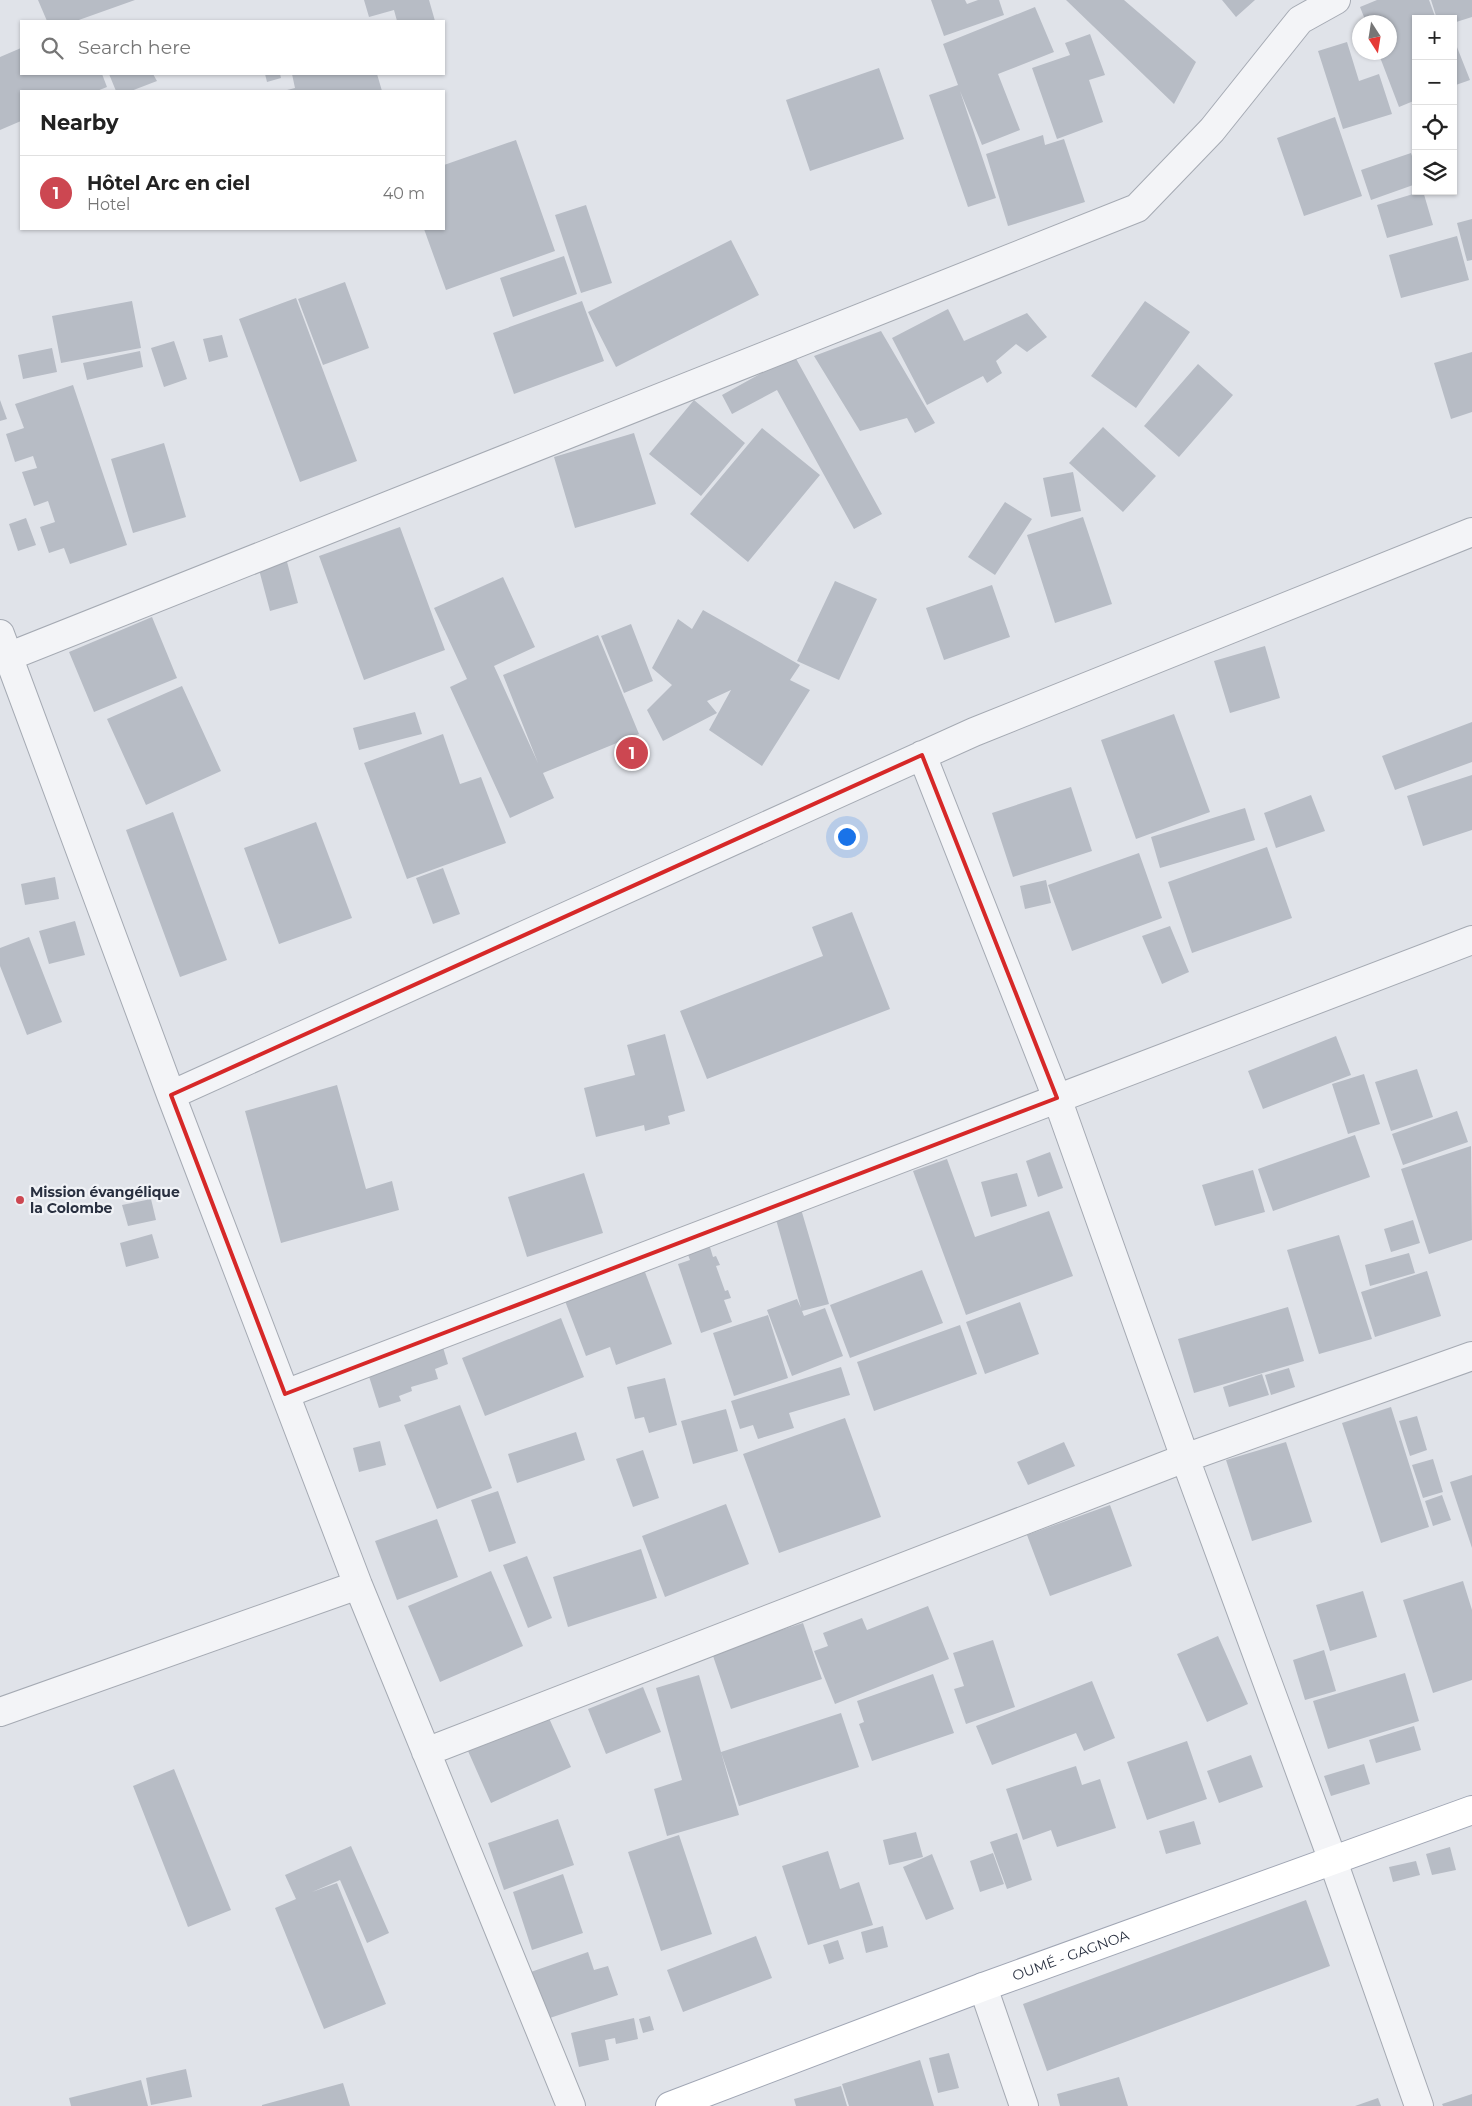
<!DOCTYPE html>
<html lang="en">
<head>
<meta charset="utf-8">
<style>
	body { margin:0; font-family:Montserrat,sans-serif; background:#f2f2f2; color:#222 }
	.controls { position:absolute; right:15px; top:15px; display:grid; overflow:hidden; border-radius:0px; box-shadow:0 1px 4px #0004 }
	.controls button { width:45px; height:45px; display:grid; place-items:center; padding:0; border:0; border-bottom:1px solid #e0e0e0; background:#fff; color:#222; font:25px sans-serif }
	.compass { position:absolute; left:1352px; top:15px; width:45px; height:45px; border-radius:50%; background:#fff; box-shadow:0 1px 4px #0004; rotate:168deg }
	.you { position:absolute; left:846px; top:836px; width:18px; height:18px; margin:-12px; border:4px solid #fff; border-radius:50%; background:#1a73e8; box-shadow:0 0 0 8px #1a73e833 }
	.badge { display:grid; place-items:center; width:32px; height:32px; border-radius:50%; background:#cc4751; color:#fff; font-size:16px; font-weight:700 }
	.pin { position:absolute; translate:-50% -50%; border:2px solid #fff; box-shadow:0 1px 5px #0006 }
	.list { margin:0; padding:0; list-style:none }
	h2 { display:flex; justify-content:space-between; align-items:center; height:65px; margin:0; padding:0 20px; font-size:21px }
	h2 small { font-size:16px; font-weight:400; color:#767676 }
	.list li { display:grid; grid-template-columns:32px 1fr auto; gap:15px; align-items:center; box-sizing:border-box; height:75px; padding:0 20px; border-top:1px solid #e0e0e0 }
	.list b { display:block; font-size:19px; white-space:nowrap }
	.list p { margin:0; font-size:16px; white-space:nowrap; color:#767676 }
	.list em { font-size:16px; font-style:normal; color:#767676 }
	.icon { flex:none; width:28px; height:28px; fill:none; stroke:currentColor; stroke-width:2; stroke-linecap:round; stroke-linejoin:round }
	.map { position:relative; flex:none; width:1472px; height:2106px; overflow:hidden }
	.search { position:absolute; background:#fff; box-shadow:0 1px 4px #0004; left:20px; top:20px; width:425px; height:55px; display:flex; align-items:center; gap:12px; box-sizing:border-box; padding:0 18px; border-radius:0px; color:#767676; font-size:19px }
	.panel { position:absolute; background:#fff; box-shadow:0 1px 4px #0004; left:20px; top:90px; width:425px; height:140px; border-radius:0px }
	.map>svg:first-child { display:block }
	.building { fill:#b7bcc5 }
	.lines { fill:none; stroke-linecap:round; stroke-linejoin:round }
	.minor-casing { stroke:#a5aab3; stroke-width:30 }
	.primary-casing { stroke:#a0a6b4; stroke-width:30 }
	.minor { stroke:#f3f4f7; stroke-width:28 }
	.primary { stroke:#fff; stroke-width:28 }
	.marked { fill:none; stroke:#d62828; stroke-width:4; stroke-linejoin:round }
	.poi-dot { fill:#cc4751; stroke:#f0f2f6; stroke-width:2 }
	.labels { text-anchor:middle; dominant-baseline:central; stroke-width:4.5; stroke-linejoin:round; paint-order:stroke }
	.poi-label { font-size:14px; font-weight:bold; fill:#293040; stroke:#f0f2f6; text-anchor:start }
	.street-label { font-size:14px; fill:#293040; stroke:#f0f2f6 }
</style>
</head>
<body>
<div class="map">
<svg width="1472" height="2106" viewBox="0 0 1472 2106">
	<rect width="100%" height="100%" fill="#e0e3e9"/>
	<!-- building -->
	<path class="building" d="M 38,0 L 135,0 L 76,21 L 47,21 Z
		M 364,0 L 429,0 L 435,21 L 397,21 L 394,10 L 369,17 Z
		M 931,0 L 965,0 L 967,4 L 978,0 L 999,0 L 1004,15 L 944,36 Z
		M 1066,0 L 1124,0 L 1196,62 L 1174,104 Z
		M 1222,0 L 1255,0 L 1236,17 Z
		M 1377,0 L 1429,0 L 1436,19 L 1416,19 L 1416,100 L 1399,107 L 1378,52 L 1390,52 L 1390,22 L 1366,22 L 1360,7 Z
		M 1431,0 L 1472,0 L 1472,17 L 1453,23 L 1453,19 L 1437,19 Z
		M 1035,7 L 1054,52 L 998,74 L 1020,130 L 982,145 L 960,91 L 996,198 L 968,207 L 929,95 L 958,85 L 943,44 Z
		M 1090,34 L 1105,75 L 1089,80 L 1103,122 L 1057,139 L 1032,68 L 1070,55 L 1065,43 Z
		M 1453,37 L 1470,80 L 1453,86 Z
		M 1347,42 L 1359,81 L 1379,74 L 1392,114 L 1343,129 L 1318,51 Z
		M 21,48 L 21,74 L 102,74 L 107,87 L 97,91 L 21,91 L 21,121 L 0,130 L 0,57 Z
		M 879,68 L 904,139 L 810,171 L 786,100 Z
		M 109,74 L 153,74 L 157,81 L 131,91 L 116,91 Z
		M 265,74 L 280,74 L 281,78 L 267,82 Z
		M 292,74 L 377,74 L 382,91 L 283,91 L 295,88 Z
		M 1335,117 L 1362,196 L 1304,216 L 1277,138 Z
		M 1043,135 L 1045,145 L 1064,139 L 1085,202 L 1008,226 L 986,154 Z
		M 516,140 L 555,251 L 446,290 L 424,229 L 444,229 L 444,165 Z
		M 1411,153 L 1416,168 L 1416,184 L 1371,200 L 1361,170 Z
		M 1423,191 L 1433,225 L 1387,238 L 1377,205 Z
		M 586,205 L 612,283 L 581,293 L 555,215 Z
		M 1472,219 L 1472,260 L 1467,261 L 1457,223 Z
		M 1457,236 L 1469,280 L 1401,298 L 1389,255 Z
		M 731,240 L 759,295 L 616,367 L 588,312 Z
		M 564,256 L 577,294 L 513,317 L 500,278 Z
		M 345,282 L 369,348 L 323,365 L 298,299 Z
		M 296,298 L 357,461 L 300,482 L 239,319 Z
		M 132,301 L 141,348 L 61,363 L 52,316 Z
		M 582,301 L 604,361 L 514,394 L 493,333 Z
		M 1145,301 L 1190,332 L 1136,408 L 1091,376 Z
		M 948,309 L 964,341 L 1027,313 L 1047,337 L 1027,352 L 1016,344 L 996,361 L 1002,373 L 987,383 L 983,376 L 927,405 L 892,338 Z
		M 881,331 L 935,423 L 915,433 L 907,418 L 860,431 L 814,356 Z
		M 222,335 L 228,357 L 209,362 L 203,339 Z
		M 174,341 L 187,379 L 164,387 L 151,348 Z
		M 52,348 L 57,372 L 23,379 L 18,355 Z
		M 140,351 L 143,367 L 87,380 L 83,363 Z
		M 1472,352 L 1472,412 L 1451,419 L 1434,363 Z
		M 794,355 L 882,514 L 854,529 L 777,390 L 732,414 L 722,395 Z
		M 1198,364 L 1233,395 L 1179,457 L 1144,426 Z
		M 73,385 L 127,545 L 70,564 L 64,548 L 49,553 L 40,527 L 55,522 L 48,501 L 34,506 L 22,472 L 37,468 L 33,456 L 15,462 L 6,434 L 24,428 L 15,404 Z
		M 0,400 L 7,419 L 0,421 Z
		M 694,400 L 745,443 L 701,496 L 649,454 Z
		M 1103,427 L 1156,476 L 1123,512 L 1069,463 Z
		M 762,428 L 820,475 L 748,562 L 690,514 Z
		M 634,433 L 656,504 L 575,528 L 554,457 Z
		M 164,443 L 186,517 L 133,533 L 111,459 Z
		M 1073,472 L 1081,511 L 1051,517 L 1043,478 Z
		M 1005,502 L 1032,519 L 995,575 L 968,557 Z
		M 1083,517 L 1112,604 L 1055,623 L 1027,535 Z
		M 26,518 L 36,545 L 18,551 L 9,524 Z
		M 400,527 L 445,650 L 364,680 L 319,556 Z
		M 286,558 L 298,603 L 270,611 L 258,566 Z
		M 503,577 L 535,647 L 494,666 L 538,763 L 503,675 L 598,635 L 639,734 L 543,773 L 554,798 L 510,818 L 450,687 L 467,679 L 434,608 Z
		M 835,581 L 877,599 L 839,680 L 797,661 Z
		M 992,585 L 1010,637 L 944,660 L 926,608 Z
		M 703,610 L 800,665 L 790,680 L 810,690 L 762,766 L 709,730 L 731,690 L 707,701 L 717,713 L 663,741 L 647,710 L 672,685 L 652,668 L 678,619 L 692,629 Z
		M 152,617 L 177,678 L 94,712 L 69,652 Z
		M 631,624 L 653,681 L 624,693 L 601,636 Z
		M 1265,646 L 1280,698 L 1230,713 L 1214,661 Z
		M 182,686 L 221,771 L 146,805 L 107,719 Z
		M 415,712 L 422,734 L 359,750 L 353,728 Z
		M 1174,714 L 1210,812 L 1136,839 L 1101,740 Z
		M 1472,722 L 1472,762 L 1395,790 L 1382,756 Z
		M 443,734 L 460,784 L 481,777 L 506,843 L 407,879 L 364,763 Z
		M 1472,775 L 1472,830 L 1423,846 L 1407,796 Z
		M 1071,787 L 1092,851 L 1013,877 L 992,813 Z
		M 1311,795 L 1325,831 L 1276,848 L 1264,813 Z
		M 1245,808 L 1255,840 L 1160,868 L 1151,837 Z
		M 173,812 L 227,960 L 180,977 L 126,830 Z
		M 316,822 L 352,918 L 279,944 L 244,848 Z
		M 1267,847 L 1292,918 L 1192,953 L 1168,882 Z
		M 1139,853 L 1162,918 L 1072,951 L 1048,885 Z
		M 443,868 L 460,914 L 433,924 L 416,878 Z
		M 55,877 L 59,899 L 25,905 L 21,884 Z
		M 1046,880 L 1051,903 L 1025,909 L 1020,886 Z
		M 852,912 L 890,1009 L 707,1079 L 680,1011 L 823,956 L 812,927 Z
		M 75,921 L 85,955 L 49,964 L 39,931 Z
		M 1170,926 L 1189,972 L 1162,984 L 1142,936 Z
		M 29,937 L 62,1022 L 27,1035 L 0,966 L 0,948 Z
		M 665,1034 L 685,1111 L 668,1116 L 670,1124 L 645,1131 L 644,1125 L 596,1137 L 584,1088 L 635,1075 L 627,1045 Z
		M 1336,1036 L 1351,1075 L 1263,1109 L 1248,1071 Z
		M 1417,1069 L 1433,1117 L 1391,1131 L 1375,1082 Z
		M 1364,1074 L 1380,1124 L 1348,1134 L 1332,1084 Z
		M 337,1085 L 366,1189 L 392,1181 L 399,1210 L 281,1243 L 245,1111 Z
		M 1457,1111 L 1468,1142 L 1403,1165 L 1392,1134 Z
		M 1355,1135 L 1370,1177 L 1273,1211 L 1258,1169 Z
		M 1471,1146 L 1472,1240 L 1429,1254 L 1401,1169 Z
		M 1050,1152 L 1063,1188 L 1038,1197 L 1026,1161 Z
		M 947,1159 L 975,1237 L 1049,1211 L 1073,1276 L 966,1315 L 913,1171 Z
		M 1253,1170 L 1265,1212 L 1215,1226 L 1202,1185 Z
		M 584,1173 L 603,1233 L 527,1257 L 508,1197 Z
		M 1017,1173 L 1027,1206 L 991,1217 L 981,1182 Z
		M 151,1199 L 156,1220 L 128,1226 L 122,1205 Z
		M 801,1209 L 829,1304 L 802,1311 L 804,1316 L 825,1308 L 843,1356 L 792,1376 L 767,1310 L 797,1299 L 801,1308 L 775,1216 Z
		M 1413,1220 L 1420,1243 L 1391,1252 L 1384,1229 Z
		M 152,1234 L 159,1258 L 126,1267 L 120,1243 Z
		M 1339,1235 L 1372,1339 L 1319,1354 L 1287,1250 Z
		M 709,1244 L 713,1257 L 716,1256 L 720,1265 L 716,1266 L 725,1291 L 728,1290 L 731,1298 L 724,1300 L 732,1322 L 701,1333 L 678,1264 L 690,1260 L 687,1252 Z
		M 1409,1253 L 1415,1273 L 1370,1286 L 1365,1265 Z
		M 922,1270 L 943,1323 L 850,1358 L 830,1305 Z
		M 1427,1271 L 1441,1316 L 1375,1337 L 1361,1292 Z
		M 645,1272 L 672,1344 L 616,1365 L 610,1347 L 586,1356 L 565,1301 Z
		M 1020,1302 L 1039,1354 L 985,1374 L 966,1322 Z
		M 1288,1307 L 1304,1361 L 1194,1393 L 1178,1339 Z
		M 768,1315 L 788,1378 L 734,1396 L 713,1333 Z
		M 561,1318 L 584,1377 L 485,1416 L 462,1358 Z
		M 960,1325 L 977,1374 L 874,1411 L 857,1362 Z
		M 442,1344 L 448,1364 L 435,1369 L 438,1379 L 411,1387 L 412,1391 L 399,1396 L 401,1401 L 379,1408 L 366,1367 Z
		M 841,1367 L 850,1395 L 789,1413 L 794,1428 L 758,1439 L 753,1425 L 740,1429 L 731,1401 Z
		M 1289,1368 L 1295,1387 L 1271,1395 L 1265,1375 Z
		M 1262,1374 L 1269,1395 L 1229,1407 L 1223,1387 Z
		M 665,1378 L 677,1425 L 649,1433 L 644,1417 L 635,1419 L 627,1387 Z
		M 460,1405 L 492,1488 L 437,1509 L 404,1425 Z
		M 1391,1407 L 1429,1527 L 1381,1543 L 1342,1423 Z
		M 726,1409 L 738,1451 L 693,1464 L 681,1421 Z
		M 1417,1416 L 1427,1450 L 1410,1456 L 1399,1421 Z
		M 845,1418 L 881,1517 L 779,1553 L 743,1454 Z
		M 576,1432 L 585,1460 L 517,1483 L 508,1454 Z
		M 380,1441 L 386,1465 L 359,1472 L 353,1448 Z
		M 1064,1442 L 1075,1466 L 1028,1485 L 1017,1462 Z
		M 1286,1442 L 1312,1522 L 1252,1541 L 1226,1460 Z
		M 643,1450 L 659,1498 L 633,1507 L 616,1459 Z
		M 1433,1459 L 1443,1492 L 1423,1498 L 1412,1465 Z
		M 1472,1475 L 1472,1548 L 1450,1482 Z
		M 498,1491 L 516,1543 L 489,1552 L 471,1500 Z
		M 1442,1495 L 1451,1520 L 1433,1526 L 1425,1501 Z
		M 726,1504 L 749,1564 L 665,1597 L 642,1536 Z
		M 1110,1505 L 1132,1566 L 1050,1596 L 1027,1535 Z
		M 437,1519 L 458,1577 L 397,1600 L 375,1541 Z
		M 641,1549 L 657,1598 L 568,1627 L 553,1577 Z
		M 527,1556 L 552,1618 L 528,1628 L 503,1565 Z
		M 491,1571 L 523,1646 L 440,1682 L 408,1606 Z
		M 1463,1581 L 1472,1610 L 1472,1680 L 1433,1693 L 1403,1600 Z
		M 1363,1591 L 1377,1637 L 1330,1651 L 1316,1605 Z
		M 928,1606 L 949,1659 L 835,1704 L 814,1651 L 828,1646 L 823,1633 L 862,1618 L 867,1630 Z
		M 803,1623 L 822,1679 L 731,1709 L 712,1653 Z
		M 1218,1636 L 1248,1704 L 1207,1722 L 1177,1654 Z
		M 993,1640 L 1015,1707 L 966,1724 L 954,1689 L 964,1686 L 953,1653 Z
		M 1324,1650 L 1336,1691 L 1305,1700 L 1293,1660 Z
		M 1405,1673 L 1419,1721 L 1328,1749 L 1313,1701 Z
		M 933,1674 L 954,1733 L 872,1761 L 859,1724 L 864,1722 L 857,1701 Z
		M 699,1675 L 739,1815 L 667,1836 L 654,1789 L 682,1780 L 656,1688 Z
		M 1092,1681 L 1115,1738 L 1084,1751 L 1076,1733 L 992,1765 L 976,1726 Z
		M 643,1687 L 661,1732 L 606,1754 L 588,1709 Z
		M 841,1713 L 859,1767 L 739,1806 L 721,1752 Z
		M 548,1716 L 571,1767 L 491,1803 L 468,1751 Z
		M 1414,1726 L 1421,1750 L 1376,1763 L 1369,1740 Z
		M 1187,1741 L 1207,1799 L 1147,1820 L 1127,1762 Z
		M 1251,1755 L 1263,1787 L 1219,1803 L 1207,1771 Z
		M 1364,1764 L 1370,1784 L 1331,1796 L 1324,1776 Z
		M 1076,1766 L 1082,1785 L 1100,1779 L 1116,1828 L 1057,1847 L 1051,1830 L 1023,1840 L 1006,1789 Z
		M 174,1769 L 231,1910 L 188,1927 L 133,1786 Z
		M 558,1819 L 574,1865 L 504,1890 L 488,1843 Z
		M 1194,1821 L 1201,1844 L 1166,1854 L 1159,1831 Z
		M 916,1832 L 923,1857 L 889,1865 L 883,1840 Z
		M 1017,1833 L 1032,1880 L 1007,1889 L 990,1842 Z
		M 679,1835 L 712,1934 L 661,1951 L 628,1852 Z
		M 351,1846 L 389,1933 L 367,1943 L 340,1880 L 312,1892 L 337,1883 L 386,2004 L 324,2029 L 275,1908 L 296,1899 L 285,1875 Z
		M 1450,1847 L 1456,1870 L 1432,1875 L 1426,1854 Z
		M 828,1851 L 840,1889 L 859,1882 L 873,1925 L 808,1945 L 782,1866 Z
		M 993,1853 L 1004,1884 L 980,1892 L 970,1861 Z
		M 932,1854 L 954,1909 L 926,1920 L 903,1867 Z
		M 1416,1861 L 1420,1875 L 1393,1882 L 1389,1867 Z
		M 563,1874 L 583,1933 L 532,1950 L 513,1892 Z
		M 1306,1900 L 1330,1966 L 1047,2071 L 1023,2004 Z
		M 883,1926 L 888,1947 L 866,1953 L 861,1932 Z
		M 756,1936 L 772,1978 L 683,2012 L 667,1970 Z
		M 838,1940 L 844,1959 L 829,1964 L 823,1945 Z
		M 588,1952 L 594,1970 L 608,1966 L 618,1995 L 544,2020 L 528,1973 Z
		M 650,2016 L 654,2030 L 643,2033 L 639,2019 Z
		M 634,2018 L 638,2039 L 616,2044 L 615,2038 L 605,2040 L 609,2060 L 579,2067 L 571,2033 Z
		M 949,2053 L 959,2088 L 938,2093 L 929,2058 Z
		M 920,2060 L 934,2106 L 849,2106 L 842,2084 Z
		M 186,2069 L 192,2097 L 151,2105 L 146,2078 Z
		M 1119,2077 L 1128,2106 L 1060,2106 L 1057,2094 Z
		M 141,2080 L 148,2106 L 71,2106 L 69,2098 Z
		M 343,2083 L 350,2106 L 262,2106 L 262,2105 Z
		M 841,2086 L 847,2106 L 796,2106 L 794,2099 Z
		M 1472,2094 L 1472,2106 L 1443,2106 L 1442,2104 Z
		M 1378,2098 L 1381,2106 L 1355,2106 Z"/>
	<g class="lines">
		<!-- minor casing -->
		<g class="minor-casing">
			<path id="minor" d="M 0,634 L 171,1095 L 358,1585 L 571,2106
				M 0,660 L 1137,208 L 1212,130 L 1300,20 L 1336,0
				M 922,755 L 1057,1098 L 1185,1458 L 1333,1861 L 1419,2106
				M 171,1095 L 974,732 L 1472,532
				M 285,1394 L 1472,940
				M 0,1712 L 358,1585
				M 426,1752 L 1185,1458 L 1472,1356
				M 983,1987 L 1024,2106"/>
		</g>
		<!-- primary casing -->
		<g class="primary-casing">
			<g id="primary">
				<path id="s1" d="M 670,2106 L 983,1987 L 1472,1810"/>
			</g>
		</g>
		<!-- minor -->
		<use href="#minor" class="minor"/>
		<!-- primary -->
		<use href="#primary" class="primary"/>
	</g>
	<!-- marked area -->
	<path class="marked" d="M 922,755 L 1057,1098 L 285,1394 L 171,1095 Z"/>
	<!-- markers -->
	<circle class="poi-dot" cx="20" cy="1200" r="5"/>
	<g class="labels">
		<!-- poi labels -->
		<g class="poi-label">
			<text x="30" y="1192">Mission évangélique<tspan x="30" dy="16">la Colombe</tspan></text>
		</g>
		<!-- street labels -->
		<g class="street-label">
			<text stroke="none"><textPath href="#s1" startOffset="428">OUMÉ - GAGNOA</textPath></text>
		</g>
	</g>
</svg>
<div class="controls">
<button>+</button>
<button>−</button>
<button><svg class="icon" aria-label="locate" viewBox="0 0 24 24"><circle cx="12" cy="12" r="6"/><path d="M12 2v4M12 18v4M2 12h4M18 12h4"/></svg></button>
<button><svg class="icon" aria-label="layers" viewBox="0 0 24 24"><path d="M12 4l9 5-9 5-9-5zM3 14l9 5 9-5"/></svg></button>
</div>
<svg class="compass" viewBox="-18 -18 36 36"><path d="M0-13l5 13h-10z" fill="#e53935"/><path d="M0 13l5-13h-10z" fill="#767676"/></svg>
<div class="you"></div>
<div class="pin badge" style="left:632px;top:753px">1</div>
<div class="search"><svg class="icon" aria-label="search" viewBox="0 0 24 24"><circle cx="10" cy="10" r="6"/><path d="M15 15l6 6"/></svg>Search here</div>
<section class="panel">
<h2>Nearby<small></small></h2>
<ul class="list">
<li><span class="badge">1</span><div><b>Hôtel Arc en ciel</b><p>Hotel</p></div><em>40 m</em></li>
</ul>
</section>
</div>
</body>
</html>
